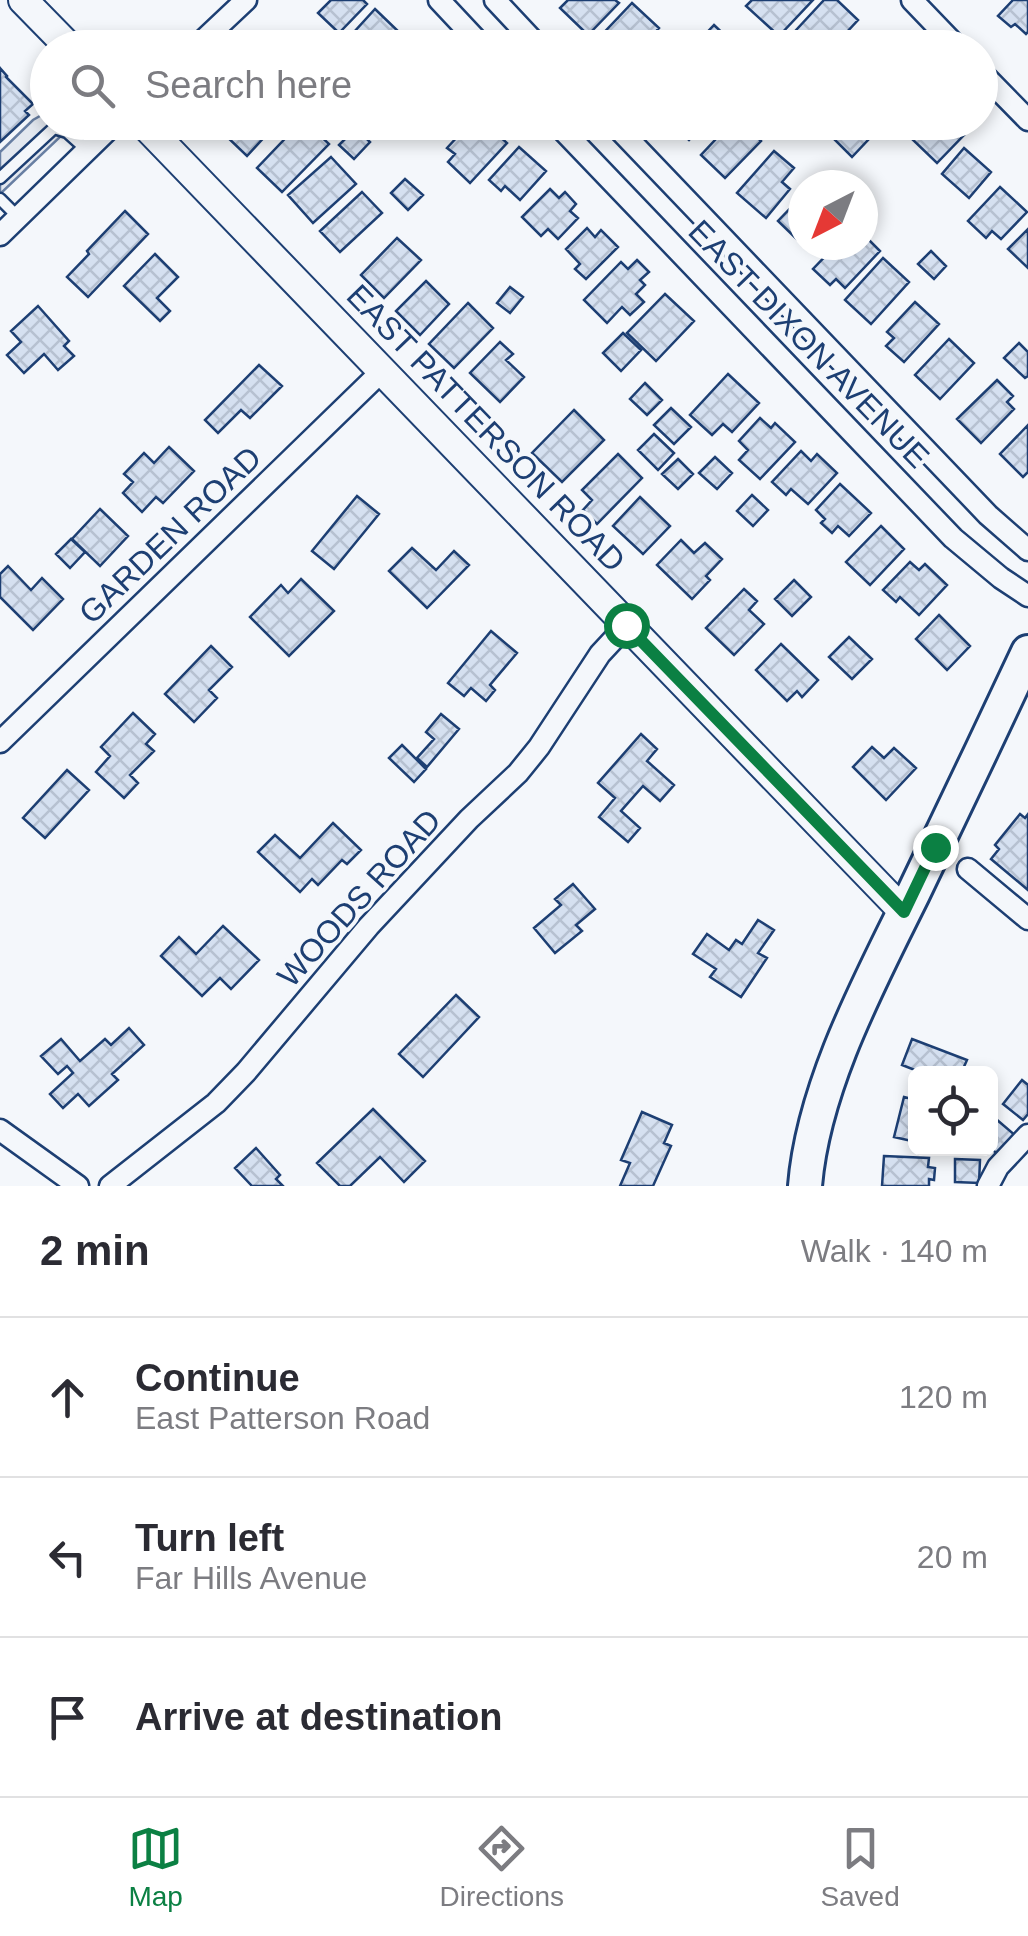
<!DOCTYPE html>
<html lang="en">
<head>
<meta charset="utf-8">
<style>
	body { margin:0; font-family:Arial,sans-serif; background:#f7f7f7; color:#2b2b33 }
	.controls { position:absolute; right:30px; bottom:30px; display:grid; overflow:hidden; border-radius:15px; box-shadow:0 5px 15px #0003 }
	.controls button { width:90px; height:90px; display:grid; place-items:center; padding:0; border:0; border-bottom:2px solid #e1e1e2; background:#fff; color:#2b2b33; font:50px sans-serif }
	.compass { position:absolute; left:788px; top:170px; width:90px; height:90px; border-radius:50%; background:#fff; box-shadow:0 5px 15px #0003; rotate:222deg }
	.stop { position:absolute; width:30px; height:30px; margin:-22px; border:8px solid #0b8043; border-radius:50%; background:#fff }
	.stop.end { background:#0b8043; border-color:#fff; box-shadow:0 2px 10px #0008 }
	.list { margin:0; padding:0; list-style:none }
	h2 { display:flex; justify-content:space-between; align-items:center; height:130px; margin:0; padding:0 40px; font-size:42px }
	h2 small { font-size:32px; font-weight:400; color:#7c7c81 }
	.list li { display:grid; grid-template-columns:65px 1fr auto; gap:30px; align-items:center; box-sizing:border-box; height:160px; padding:0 40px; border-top:2px solid #e1e1e2 }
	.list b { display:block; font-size:38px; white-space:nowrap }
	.list p { margin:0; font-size:32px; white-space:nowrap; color:#7c7c81 }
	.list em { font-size:32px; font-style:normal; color:#7c7c81 }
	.icon { flex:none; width:55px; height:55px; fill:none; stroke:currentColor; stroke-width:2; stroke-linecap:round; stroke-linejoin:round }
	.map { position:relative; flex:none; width:1028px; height:1186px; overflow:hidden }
	.search { position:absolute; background:#fff; box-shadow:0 5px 15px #0003; left:30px; right:30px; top:30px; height:110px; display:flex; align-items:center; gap:25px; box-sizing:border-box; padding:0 35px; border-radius:55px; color:#7c7c81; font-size:38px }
	.sheet { height:610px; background:#fff }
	nav { display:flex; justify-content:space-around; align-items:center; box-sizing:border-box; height:140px; border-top:2px solid #e1e1e2; background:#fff; font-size:28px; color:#7c7c81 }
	nav a { display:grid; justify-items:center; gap:5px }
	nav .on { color:#0b8043 }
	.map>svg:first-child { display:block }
	.parking { fill:#e3e8f0; stroke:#687fa3; stroke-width:2.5 }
	.building { fill:url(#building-cross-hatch); stroke:#1d3f73; stroke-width:2.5 }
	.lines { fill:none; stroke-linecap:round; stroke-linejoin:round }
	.service-casing { stroke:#1d3f73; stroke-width:15 }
	.minor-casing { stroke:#1d3f73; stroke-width:25 }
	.secondary-casing { stroke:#1d3f73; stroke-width:32 }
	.primary-casing { stroke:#1d3f73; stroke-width:38 }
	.service { stroke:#f4f7fb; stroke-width:10 }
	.minor { stroke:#f4f7fb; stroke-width:20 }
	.secondary { stroke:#f4f7fb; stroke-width:28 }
	.primary { stroke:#f4f7fb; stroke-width:32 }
	.route { stroke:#0b8043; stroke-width:12 }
	.labels { text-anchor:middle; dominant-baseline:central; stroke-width:8; stroke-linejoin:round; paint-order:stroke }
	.street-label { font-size:32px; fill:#1d3f73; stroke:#f4f7fb }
</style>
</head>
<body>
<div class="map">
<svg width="1028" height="1186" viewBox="0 0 1028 1186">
	<defs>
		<pattern id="building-cross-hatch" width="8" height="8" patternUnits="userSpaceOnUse" patternTransform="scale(2.5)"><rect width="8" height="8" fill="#d5e0f0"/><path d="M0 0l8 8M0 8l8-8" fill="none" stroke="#b6c1d1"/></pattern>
	</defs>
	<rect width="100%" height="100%" fill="#f4f7fb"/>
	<!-- parking -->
	<path class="parking" d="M 47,112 L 48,122 L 70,123 L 60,137 L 0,194 L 0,152 L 33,120 Z"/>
	<!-- building -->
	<path class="building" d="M 331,0 L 363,0 L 367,4 L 339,33 L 318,13 Z
		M 568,0 L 615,0 L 619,3 L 588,35 L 560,8 Z
		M 752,0 L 813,0 L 779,36 L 746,6 Z
		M 824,0 L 837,0 L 858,20 L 832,48 L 790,48 L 785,42 Z
		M 1013,0 L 1028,0 L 1028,32 L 1026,34 L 1015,24 L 1011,27 L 998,16 Z
		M 632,3 L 659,28 L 641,48 L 601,48 L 595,42 Z
		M 375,9 L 400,33 L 386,48 L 349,48 L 344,43 Z
		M 714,25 L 733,43 L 728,48 L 702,48 L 697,43 Z
		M 0,68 L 7,76 L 6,77 L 33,104 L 25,111 L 29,115 L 0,142 Z
		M 234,122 L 278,122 L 247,156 L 223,133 Z
		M 301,122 L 306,122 L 329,144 L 282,192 L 257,168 Z
		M 471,122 L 484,122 L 507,143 L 470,183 L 448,162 L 455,154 L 447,148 Z
		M 675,122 L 706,122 L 689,140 L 673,125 Z
		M 732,122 L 742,122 L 761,141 L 725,178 L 701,155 Z
		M 842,122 L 850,122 L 868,140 L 852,157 L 830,135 Z
		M 928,122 L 950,122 L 964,135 L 937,163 L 912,139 Z
		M 356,128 L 370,142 L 354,159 L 339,145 Z
		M 519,147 L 546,171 L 520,200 L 505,186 L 501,191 L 489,180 Z
		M 964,148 L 991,172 L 969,198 L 942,174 Z
		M 774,151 L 794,168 L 782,182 L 790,189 L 766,218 L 737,193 Z
		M 331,157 L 356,184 L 313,223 L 288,195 Z
		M 405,179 L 423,195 L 408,210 L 391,193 Z
		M 1000,187 L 1027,212 L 1001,239 L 992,231 L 986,238 L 968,221 Z
		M 550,189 L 559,198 L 565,192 L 576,204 L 570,211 L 578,218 L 558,239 L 548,229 L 541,236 L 522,217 Z
		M 362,192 L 382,213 L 340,252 L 320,231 Z
		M 802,196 L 803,245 L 812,245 L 807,249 L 778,221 Z
		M 125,211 L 148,234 L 88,297 L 67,277 L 89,254 L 87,251 Z
		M 587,228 L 595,237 L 601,230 L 618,247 L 586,279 L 575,269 L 580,264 L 566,249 Z
		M 1028,229 L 1028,268 L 1008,249 Z
		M 863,234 L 880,251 L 845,288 L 836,279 L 830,285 L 813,269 L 836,245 L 843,245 L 846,248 L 849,245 L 863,245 Z
		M 397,238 L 421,260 L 384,298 L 361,275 Z
		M 931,251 L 946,266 L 934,279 L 918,264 Z
		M 155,254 L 178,277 L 157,298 L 170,311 L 160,321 L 124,286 Z
		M 883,258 L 909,282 L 871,324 L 845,300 Z
		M 637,260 L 649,272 L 640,280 L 645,285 L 636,294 L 644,302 L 630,315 L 622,307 L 607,323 L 584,300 L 621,262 L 628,269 Z
		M 426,281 L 449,304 L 420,335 L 396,311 Z
		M 510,287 L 523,297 L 510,313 L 497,303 Z
		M 665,294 L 694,321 L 656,361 L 627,333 Z
		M 915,302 L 939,324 L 904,362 L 886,346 L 894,338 L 887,332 Z
		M 468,303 L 493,328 L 454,368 L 429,344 Z
		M 38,306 L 69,341 L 64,346 L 74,356 L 58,370 L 44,354 L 24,373 L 7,355 L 21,342 L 11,331 Z
		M 623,333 L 641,350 L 621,371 L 603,353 Z
		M 949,339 L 974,363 L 940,399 L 915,375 Z
		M 500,342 L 513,354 L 506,360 L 524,377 L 500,402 L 470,373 Z
		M 1019,343 L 1028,352 L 1028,376 L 1025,378 L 1004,358 Z
		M 259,365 L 282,386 L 250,418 L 241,410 L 218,433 L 205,420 Z
		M 728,374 L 759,403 L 732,432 L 723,424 L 712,435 L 690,415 Z
		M 997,380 L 1013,396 L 1007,402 L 1014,409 L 981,443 L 957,419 Z
		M 645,383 L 662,400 L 647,415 L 630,399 Z
		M 671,408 L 691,427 L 674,444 L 654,425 Z
		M 574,410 L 604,440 L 562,482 L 532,453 Z
		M 760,418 L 771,428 L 775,423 L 795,442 L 760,479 L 739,460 L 748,450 L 739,441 Z
		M 1028,425 L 1028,472 L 1023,477 L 1000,454 Z
		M 654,434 L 674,453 L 658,470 L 638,450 Z
		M 169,447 L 194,471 L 163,503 L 156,497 L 142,512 L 123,493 L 133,482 L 124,474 L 144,453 L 154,463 Z
		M 801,451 L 811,461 L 817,454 L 837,473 L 808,504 L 791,489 L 786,495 L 772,482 Z
		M 618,454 L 642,478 L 597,524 L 583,510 L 592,500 L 582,490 Z
		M 715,457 L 732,473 L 717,489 L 699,473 Z
		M 678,459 L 693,474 L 678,489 L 662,474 Z
		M 840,484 L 871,513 L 849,536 L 838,526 L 832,533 L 821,523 L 825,519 L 816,510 Z
		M 752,495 L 768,510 L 753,526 L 737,511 Z
		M 357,496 L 379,514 L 334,569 L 312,551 Z
		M 640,497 L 670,526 L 643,554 L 613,526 Z
		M 100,509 L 128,536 L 100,566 L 72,539 Z
		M 881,526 L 904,549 L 870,585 L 846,562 Z
		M 71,539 L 85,552 L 70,568 L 56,554 Z
		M 681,540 L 694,553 L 705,543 L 722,559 L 706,576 L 710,580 L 692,599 L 657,565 Z
		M 412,548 L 436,570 L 454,551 L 469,565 L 427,608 L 389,571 Z
		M 910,562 L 919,570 L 925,564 L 947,585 L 919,615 L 900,597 L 896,602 L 883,590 Z
		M 8,566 L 31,590 L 42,578 L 63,599 L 33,630 L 0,597 L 0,574 Z
		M 301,579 L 334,611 L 289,656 L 250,617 L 281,585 L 288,593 Z
		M 794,580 L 811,597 L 792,616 L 775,599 Z
		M 744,589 L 757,601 L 749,610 L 764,624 L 734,655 L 706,628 Z
		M 939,615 L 970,646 L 947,670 L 916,639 Z
		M 491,631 L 517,653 L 490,685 L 495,690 L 486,701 L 471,688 L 464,696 L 448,683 Z
		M 849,637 L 872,659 L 852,679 L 829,657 Z
		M 781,644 L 818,680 L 802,697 L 797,691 L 787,701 L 756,670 Z
		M 211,646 L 232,667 L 209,690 L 217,698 L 194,722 L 165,694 Z
		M 133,713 L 155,734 L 146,744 L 154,751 L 130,775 L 138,783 L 124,798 L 96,772 L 110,756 L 101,747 Z
		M 441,714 L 459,729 L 427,767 L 417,758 L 434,739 L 426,732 Z
		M 641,734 L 657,749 L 647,761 L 674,785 L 660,801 L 643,786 L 621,811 L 640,828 L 628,842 L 599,817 L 615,798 L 598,783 Z
		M 402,745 L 426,769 L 414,782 L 389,758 Z
		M 872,747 L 884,758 L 894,748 L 916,768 L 886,800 L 853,767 Z
		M 67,770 L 89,790 L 45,838 L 23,818 Z
		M 1020,814 L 1025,818 L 1028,814 L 1028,890 L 991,859 L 999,849 L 995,845 Z
		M 333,823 L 361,850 L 347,864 L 342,860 L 318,885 L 312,879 L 300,892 L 258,852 L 275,835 L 300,858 Z
		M 573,884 L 595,909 L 576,925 L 582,931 L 555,953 L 534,928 L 561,905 L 555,899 Z
		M 758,920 L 774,930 L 758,953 L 767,958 L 741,997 L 710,977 L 716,969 L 693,954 L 707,934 L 729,950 L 736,940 L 742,944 Z
		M 223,926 L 259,960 L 231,989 L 220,978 L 202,996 L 161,956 L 179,937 L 196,954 Z
		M 456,995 L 479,1017 L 423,1077 L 399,1054 Z
		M 129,1028 L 144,1045 L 112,1074 L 118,1080 L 89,1106 L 78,1094 L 63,1108 L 50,1094 L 73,1073 L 67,1066 L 58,1074 L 41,1056 L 61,1039 L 80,1061 L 105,1039 L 111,1045 Z
		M 912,1039 L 967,1060 L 963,1069 L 967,1071 L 966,1074 L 925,1074 L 902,1065 Z
		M 1022,1080 L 1028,1085 L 1028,1114 L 1023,1120 L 1003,1104 Z
		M 904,1097 L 916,1100 L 916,1142 L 894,1137 Z
		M 373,1109 L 425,1161 L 404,1182 L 380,1157 L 350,1186 L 340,1186 L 317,1163 Z
		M 642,1112 L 672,1125 L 664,1143 L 671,1146 L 653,1186 L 620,1186 L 630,1163 L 621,1160 Z
		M 996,1119 L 1016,1136 L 999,1155 L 990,1148 L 990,1126 Z
		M 256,1148 L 280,1175 L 276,1179 L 283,1186 L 252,1186 L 235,1168 Z
		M 884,1156 L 929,1158 L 928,1167 L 935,1168 L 934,1180 L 929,1179 L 929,1186 L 882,1186 Z
		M 955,1159 L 980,1160 L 979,1183 L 955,1182 Z"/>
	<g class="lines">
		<!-- service casing -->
		<g class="service-casing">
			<path id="service" d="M 0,178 L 54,128 L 67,132 L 87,150
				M 0,199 L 18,217"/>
		</g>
		<!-- minor casing -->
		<g class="minor-casing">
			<path id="minor" d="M 439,0 L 484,48
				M 495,0 L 540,48
				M 912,0 L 958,48
				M 195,48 L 246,0
				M 980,71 L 1028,120
				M 555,122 L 953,538 L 1001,578 L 1028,596
				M 612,122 L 988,515 L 1028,550
				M 0,235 L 116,122
				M 0,742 L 382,371
				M 968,869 L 1028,919
				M 0,1130 L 78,1186
				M 110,1186 L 216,1103 L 246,1072 L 369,926 L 469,819 L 518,773 L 539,747 L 600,654 L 627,625
				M 988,1186 L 998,1167 L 1028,1135"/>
		</g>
		<!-- secondary casing -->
		<g class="secondary-casing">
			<path id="secondary" d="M 23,0 L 70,48
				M 142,122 L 904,912"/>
		</g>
		<!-- primary casing -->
		<g class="primary-casing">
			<path id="primary" d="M 805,1186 C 813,1087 869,983 913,894 C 952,813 990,733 1028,652"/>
		</g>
		<!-- service -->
		<use href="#service" class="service"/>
		<!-- minor -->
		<use href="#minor" class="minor"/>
		<!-- secondary -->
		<use href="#secondary" class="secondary"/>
		<!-- primary -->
		<use href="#primary" class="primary"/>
	</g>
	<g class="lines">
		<!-- route -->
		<path class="route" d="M 626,625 L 904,912 L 935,847"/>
	</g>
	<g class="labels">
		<!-- street labels -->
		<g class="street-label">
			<text transform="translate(809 344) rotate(46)">EAST DIXON AVENUE</text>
			<text transform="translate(486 428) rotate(46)">EAST PATTERSON ROAD</text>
			<text transform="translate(170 535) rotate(-44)">GARDEN ROAD</text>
			<text transform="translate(359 898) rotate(-48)">WOODS ROAD</text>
		</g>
	</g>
</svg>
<div class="controls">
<button><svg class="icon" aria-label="locate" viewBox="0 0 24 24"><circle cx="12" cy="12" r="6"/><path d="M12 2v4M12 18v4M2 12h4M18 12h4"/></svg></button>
</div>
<svg class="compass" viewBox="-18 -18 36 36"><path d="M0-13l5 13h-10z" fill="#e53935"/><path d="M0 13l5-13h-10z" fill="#7c7c81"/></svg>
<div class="stop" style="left:626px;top:625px"></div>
<div class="stop end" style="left:935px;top:847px"></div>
<div class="search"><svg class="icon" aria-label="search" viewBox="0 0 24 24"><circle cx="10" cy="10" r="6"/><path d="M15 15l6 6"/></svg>Search here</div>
</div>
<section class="sheet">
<h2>2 min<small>Walk · 140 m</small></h2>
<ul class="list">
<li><svg class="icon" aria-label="ahead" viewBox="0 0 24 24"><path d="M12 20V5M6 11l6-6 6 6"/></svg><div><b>Continue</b><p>East Patterson Road</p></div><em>120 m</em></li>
<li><svg class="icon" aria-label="left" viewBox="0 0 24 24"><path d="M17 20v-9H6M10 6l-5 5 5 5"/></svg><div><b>Turn left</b><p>Far Hills Avenue</p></div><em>20 m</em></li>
<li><svg class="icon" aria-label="arrive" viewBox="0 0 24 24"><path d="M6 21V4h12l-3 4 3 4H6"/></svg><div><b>Arrive at destination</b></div></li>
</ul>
</section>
<nav>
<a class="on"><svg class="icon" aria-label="map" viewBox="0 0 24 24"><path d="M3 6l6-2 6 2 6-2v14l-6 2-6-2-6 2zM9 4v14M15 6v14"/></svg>Map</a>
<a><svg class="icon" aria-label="directions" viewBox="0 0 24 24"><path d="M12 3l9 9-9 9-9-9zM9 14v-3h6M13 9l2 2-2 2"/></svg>Directions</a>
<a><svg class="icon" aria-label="saved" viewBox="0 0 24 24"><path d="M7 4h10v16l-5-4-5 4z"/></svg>Saved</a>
</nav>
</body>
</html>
